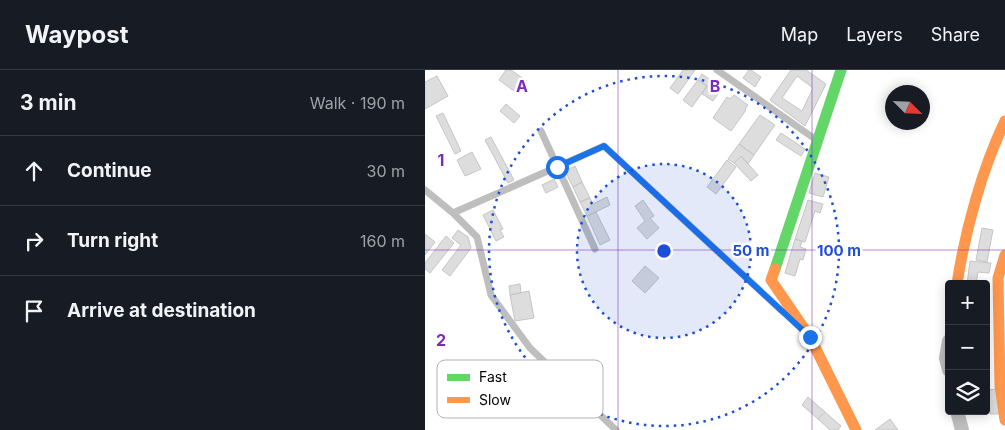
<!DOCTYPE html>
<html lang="en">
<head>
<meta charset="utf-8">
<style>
	body { margin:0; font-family:Inter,sans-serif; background:#20242c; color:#f1f3f6 }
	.controls { position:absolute; right:15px; bottom:15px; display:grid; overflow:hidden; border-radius:5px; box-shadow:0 2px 12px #0003 }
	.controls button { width:45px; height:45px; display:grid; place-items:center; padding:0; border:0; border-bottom:1px solid #363941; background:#171b24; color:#f1f3f6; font:25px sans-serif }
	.compass { position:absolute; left:460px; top:15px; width:45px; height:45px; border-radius:50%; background:#171b24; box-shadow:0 2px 12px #0003; rotate:114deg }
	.stop { position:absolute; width:15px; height:15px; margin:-11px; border:4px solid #1a73e8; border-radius:50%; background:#fff }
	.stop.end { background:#1a73e8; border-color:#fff; box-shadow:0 1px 5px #0008 }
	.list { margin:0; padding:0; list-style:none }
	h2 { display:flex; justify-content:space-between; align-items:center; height:65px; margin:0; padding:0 20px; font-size:21px }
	h2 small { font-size:16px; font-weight:400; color:#9ea1a6 }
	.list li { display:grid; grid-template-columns:32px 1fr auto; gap:15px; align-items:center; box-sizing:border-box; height:70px; padding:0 20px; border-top:1px solid #363941 }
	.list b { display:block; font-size:19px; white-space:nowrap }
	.list em { font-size:16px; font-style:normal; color:#9ea1a6 }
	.icon { flex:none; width:28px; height:28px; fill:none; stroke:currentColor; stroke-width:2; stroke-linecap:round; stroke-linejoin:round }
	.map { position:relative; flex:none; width:580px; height:360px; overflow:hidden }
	header { display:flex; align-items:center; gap:30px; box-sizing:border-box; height:70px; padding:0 25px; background:#171b24; border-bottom:1px solid #363941 }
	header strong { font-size:24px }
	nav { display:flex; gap:28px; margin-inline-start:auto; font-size:18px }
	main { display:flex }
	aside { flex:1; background:#171b24 }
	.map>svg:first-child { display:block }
	.building { fill:#ddd; stroke:#c5c5c5; fill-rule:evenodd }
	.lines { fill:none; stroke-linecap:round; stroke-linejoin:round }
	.lane { stroke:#bebebe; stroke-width:7 }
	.street { stroke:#bebebe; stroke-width:14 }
	.fast { stroke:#63d668; stroke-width:11 }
	.slow { stroke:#ff974d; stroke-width:11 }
	.route { stroke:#1a73e8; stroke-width:6 }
	.grid { fill:none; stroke:#7b2cbf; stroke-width:1; stroke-opacity:0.55 }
	.ring { fill:none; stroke:#1d4ed8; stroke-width:2.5; stroke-dasharray:2.5 5 }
	.key { fill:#fff; stroke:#b2b2b2; stroke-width:1 }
	.key-label { font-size:14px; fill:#000 }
	.grid-label { font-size:16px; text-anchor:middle; font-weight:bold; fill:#7b2cbf; stroke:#fff; stroke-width:5; stroke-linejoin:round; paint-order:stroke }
	.centre { fill:#1d4ed8; stroke:#fff; stroke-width:2.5 }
	.ring-label { font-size:15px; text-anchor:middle; font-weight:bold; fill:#1d4ed8; stroke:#fff; stroke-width:5; stroke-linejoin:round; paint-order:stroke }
</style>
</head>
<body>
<header>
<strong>Waypost</strong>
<nav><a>Map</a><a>Layers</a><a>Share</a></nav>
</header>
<main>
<aside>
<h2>3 min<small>Walk · 190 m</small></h2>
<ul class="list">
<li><svg class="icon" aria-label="ahead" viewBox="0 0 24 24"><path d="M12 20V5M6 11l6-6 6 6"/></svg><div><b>Continue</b></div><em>30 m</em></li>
<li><svg class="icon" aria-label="right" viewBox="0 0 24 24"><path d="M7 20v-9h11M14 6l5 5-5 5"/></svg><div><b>Turn right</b></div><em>160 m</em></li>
<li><svg class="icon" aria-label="arrive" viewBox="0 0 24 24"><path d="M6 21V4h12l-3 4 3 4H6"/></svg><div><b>Arrive at destination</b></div></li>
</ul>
</aside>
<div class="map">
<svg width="580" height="360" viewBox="0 0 580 360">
	<rect width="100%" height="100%" fill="#fff"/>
	<!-- building -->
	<path class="building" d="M 81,0 L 86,0 L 102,11 L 93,24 L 74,10 Z
		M 258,0 L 270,0 L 253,24 L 245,18 Z
		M 324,0 L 326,0 L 336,7 L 330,17 L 318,8 Z
		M 366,0 L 381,0 L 401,14 L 380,56 L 345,30 ZM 372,6 L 388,18 L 377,41 L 357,28 Z
		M 277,4 L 297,18 L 288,31 L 277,24 L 282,16 L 273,10 Z
		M 12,6 L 23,26 L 0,39 L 0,12 Z
		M 273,10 L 282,16 L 267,37 L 258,30 Z
		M 309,25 L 323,35 L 320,39 L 321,40 L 306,61 L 288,48 L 302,27 L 305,29 Z
		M 81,34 L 95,46 L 89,53 L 75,41 Z
		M 18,43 L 36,81 L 30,84 L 11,46 Z
		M 335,45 L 350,55 L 329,85 L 314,74 Z
		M 356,63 L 380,79 L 376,86 L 351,70 Z
		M 66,67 L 89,110 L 83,113 L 60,70 Z
		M 314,74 L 329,85 L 323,94 L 316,86 L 309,93 L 303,89 Z
		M 47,82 L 56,99 L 40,106 L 32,90 Z
		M 316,86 L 333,105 L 326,111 L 309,93 Z
		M 302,90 L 311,97 L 291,124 L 282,117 Z
		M 150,96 L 157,112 L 148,117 L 140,101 Z
		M 390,103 L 404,107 L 398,127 L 384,123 Z
		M 129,109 L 133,117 L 121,123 L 117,115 Z
		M 157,112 L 165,128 L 155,132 L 148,117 Z
		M 182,127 L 185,135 L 162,146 L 155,132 L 165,128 L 168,134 Z
		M 218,130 L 229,146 L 225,148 L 234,158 L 222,169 L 212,158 L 220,151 L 210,136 Z
		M 383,130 L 398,134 L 395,143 L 390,141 L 380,172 L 370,169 Z
		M 68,140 L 78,159 L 75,160 L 79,167 L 71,171 L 58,145 Z
		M 171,142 L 185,170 L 175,175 L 162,146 Z
		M 557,158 L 568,160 L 562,192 L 551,190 Z
		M 33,160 L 43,167 L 46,178 L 25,206 L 17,200 L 36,175 L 27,168 Z
		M 0,164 L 10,172 L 0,185 Z
		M 21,166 L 29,173 L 5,203 L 0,199 L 0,193 Z
		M 370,169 L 377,171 L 375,177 L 381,179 L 378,190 L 375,189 L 370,206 L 360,203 Z
		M 545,191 L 566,193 L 564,203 L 553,202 L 551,214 L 542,214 Z
		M 220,196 L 234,208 L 220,223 L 207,211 Z
		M 95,214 L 96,223 L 85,225 L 84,216 Z
		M 104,221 L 109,248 L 90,251 L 85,225 Z
		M 572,319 L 574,344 L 565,344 L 563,320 Z
		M 383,327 L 400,342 L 393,349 L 377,335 Z
		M 400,342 L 416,356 L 413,360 L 405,360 L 393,349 Z
		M 465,349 L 473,360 L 450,360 Z"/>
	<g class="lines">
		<!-- lane -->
		<path class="lane" d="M 292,0 L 390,69
			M 116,61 L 170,179
			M 0,120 L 28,143 L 179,76 L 357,241
			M 28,143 L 52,167 L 66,225 L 105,278 L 191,360"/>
		<!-- street -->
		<path class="street" d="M 524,271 L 521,288 L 524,300
			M 532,341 L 537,360"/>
		<!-- fast -->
		<path class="fast" d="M 350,199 L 416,0"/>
		<!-- slow -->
		<path class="slow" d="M 580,185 L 573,208 L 575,316 L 580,350
			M 350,199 L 346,210 L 385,267 L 431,360
			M 532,214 C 540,161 557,99 580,51"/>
	</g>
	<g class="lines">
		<!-- route -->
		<path class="route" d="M 132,97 L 179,76 L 385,267"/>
	</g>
	<!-- grid -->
	<path class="grid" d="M 193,0 L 193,360M 387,0 L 387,360M 0,180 L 580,180"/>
	<!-- distance rings -->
	<circle cx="239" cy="181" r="87" fill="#1d4ed8" fill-opacity=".12"/>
	<g class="ring">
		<circle cx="239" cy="181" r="87"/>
		<circle cx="239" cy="181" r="175"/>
	</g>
	<!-- legend -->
	<rect x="12" y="290" width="166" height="58" rx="8" class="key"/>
	<rect x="22" y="304" width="23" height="7" fill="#63d668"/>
	<rect x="22" y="327" width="23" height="6" fill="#ff974d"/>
	<g class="key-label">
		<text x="54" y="312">Fast</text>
		<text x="54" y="335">Slow</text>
	</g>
	<g class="grid-label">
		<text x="97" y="22">A</text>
		<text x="290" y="22">B</text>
		<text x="16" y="96">1</text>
		<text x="16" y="276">2</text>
	</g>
	<circle cx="239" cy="181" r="8" class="centre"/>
	<g class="ring-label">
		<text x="326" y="186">50 m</text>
		<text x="414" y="186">100 m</text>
	</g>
</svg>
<div class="controls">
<button>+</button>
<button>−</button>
<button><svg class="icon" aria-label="layers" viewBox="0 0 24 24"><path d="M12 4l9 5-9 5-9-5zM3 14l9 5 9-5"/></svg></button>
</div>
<svg class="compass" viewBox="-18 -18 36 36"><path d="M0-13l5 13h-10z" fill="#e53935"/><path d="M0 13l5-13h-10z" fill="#9ea1a6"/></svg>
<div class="stop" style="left:132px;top:97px"></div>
<div class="stop end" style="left:385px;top:267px"></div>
</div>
</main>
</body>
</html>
